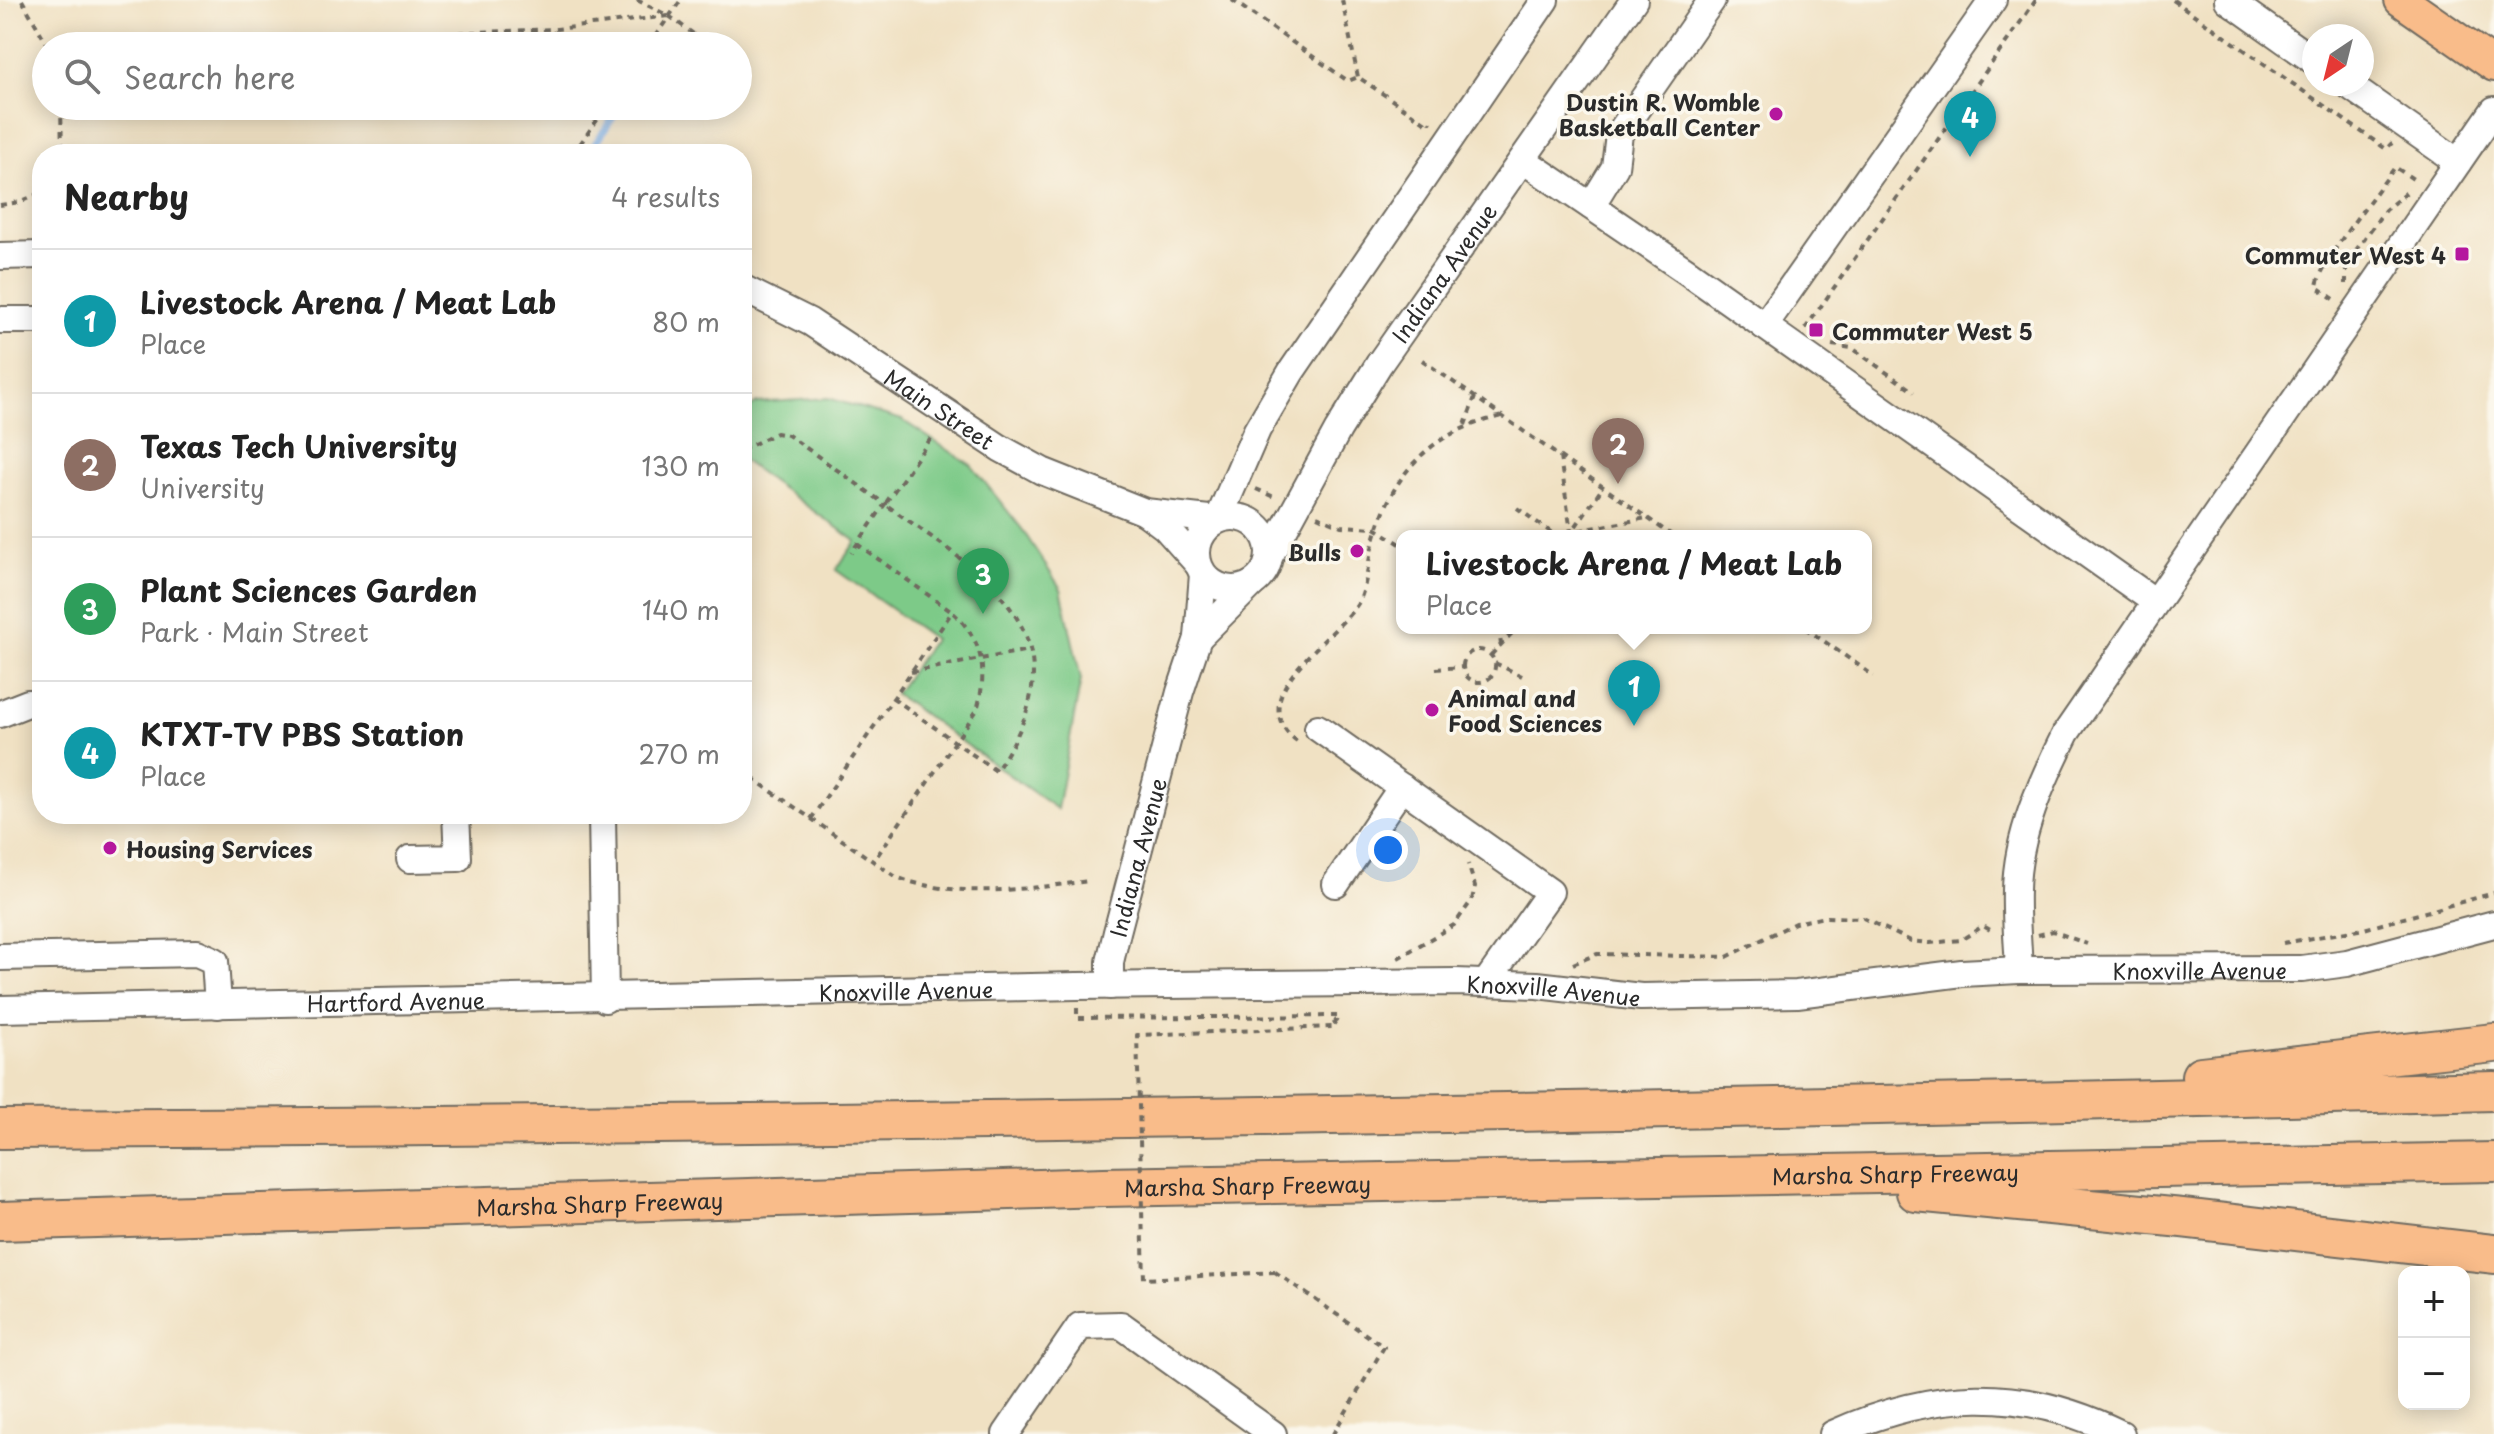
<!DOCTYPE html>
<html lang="en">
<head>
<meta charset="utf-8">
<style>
	body { margin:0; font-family:"Playpen Sans",sans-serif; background:#f6f6f6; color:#222 }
	.controls { position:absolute; right:24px; bottom:24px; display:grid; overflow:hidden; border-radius:16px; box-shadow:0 4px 20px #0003 }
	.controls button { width:72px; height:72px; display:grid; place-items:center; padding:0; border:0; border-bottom:2px solid #e0e0e0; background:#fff; color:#222; font:40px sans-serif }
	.compass { position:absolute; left:2302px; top:24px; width:72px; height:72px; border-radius:50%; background:#fff; box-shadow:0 4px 20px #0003; rotate:215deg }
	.you { position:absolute; left:1388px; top:850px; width:28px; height:28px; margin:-20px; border:6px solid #fff; border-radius:50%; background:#1a73e8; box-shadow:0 0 0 12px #1a73e833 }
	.badge { display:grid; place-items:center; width:52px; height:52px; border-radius:50%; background:#b5179e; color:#fff; font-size:26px; font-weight:700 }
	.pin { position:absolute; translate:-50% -66px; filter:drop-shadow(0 2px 4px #0008) }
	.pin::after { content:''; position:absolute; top:42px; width:28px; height:24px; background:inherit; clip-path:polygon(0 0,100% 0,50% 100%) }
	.popup { position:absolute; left:1396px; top:530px; width:476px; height:104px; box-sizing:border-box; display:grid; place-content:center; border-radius:16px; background:#fff; filter:drop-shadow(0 2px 6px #0005); font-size:26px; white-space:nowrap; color:#767676 }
	.popup b { font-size:30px; color:#222 }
	.popup::after { content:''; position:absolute; left:50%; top:100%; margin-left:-16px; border:16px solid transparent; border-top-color:#fff }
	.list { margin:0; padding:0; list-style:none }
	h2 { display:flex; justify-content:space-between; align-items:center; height:104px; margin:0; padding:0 32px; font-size:34px }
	h2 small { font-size:26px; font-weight:400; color:#767676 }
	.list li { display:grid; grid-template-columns:52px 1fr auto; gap:24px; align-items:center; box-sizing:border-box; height:144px; padding:0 32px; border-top:2px solid #e0e0e0 }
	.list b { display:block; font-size:30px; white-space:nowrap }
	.list p { margin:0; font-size:26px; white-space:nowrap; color:#767676 }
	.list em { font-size:26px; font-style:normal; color:#767676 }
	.icon { flex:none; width:44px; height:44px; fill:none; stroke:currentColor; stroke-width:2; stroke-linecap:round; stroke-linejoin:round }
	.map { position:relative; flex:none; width:2494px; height:1434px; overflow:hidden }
	.search { position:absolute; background:#fff; box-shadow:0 4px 20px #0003; left:32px; top:32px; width:720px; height:88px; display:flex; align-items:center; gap:20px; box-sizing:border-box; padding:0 28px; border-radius:44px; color:#767676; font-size:30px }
	.panel { position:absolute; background:#fff; box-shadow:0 4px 20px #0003; left:32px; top:144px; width:720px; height:680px; border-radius:32px }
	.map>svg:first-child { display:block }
	.green { fill:#7dca88; stroke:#547a5a; stroke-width:2 }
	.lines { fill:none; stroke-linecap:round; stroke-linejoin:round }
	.stream { stroke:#7db0ea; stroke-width:7 }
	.minor-casing { stroke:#706b60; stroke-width:30 }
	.major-casing { stroke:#706b60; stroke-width:36 }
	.highway-casing { stroke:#706b60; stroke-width:42 }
	.path { stroke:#706b60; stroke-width:4; stroke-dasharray:6 6; stroke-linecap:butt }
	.minor { stroke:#fff; stroke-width:26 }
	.major { stroke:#f9bc8a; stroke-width:32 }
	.highway { stroke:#f9bc8a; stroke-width:38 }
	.path-bridge { stroke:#706b60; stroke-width:4; stroke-dasharray:6 6; stroke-linecap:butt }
	.poi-dot { fill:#b5179e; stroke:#fbf7ec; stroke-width:3 }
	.labels { text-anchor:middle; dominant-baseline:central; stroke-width:7; stroke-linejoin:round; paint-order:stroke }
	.poi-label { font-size:22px; font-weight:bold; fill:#2b2b2b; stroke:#fbf7ec; text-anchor:end }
	.street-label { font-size:22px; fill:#2b2b2b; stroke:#fbf7ec }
</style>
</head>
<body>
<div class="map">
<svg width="2494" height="1434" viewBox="0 0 2494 1434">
	<rect width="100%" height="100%" fill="#fbf7ec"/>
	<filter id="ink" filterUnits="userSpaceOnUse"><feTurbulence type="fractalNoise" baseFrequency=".0125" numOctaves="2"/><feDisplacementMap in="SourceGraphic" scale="16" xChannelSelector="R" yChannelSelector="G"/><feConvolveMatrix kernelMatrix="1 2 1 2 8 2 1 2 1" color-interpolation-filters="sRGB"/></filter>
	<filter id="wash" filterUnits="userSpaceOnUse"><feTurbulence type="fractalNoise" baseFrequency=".006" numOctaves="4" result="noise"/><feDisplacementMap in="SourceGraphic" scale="32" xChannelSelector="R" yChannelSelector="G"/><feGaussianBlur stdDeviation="1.8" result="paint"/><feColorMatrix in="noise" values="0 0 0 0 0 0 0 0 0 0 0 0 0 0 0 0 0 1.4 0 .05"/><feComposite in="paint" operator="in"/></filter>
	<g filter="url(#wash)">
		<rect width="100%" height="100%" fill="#f0e1c3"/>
		<!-- green -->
		<path class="green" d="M 828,398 L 902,420 L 971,465 L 1022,529 L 1061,589 L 1081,679 L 1057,809 L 895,694 L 934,639 L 836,570 L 856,541 L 742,460 L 742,413 L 757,403 Z"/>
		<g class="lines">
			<!-- stream -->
			<path class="stream" d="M 588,154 L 621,106"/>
		</g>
	</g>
	<g filter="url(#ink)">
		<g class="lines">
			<!-- minor casing -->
			<g class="minor-casing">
				<g id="minor">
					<path d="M 2228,0 L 2314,61"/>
					<path d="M 2347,84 L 2458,162"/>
					<path d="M 1523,160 L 1685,270 L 2154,601"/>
					<path d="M 1591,206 L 1615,167 L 1619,134 L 1712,0"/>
					<path d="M 0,256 L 42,255"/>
					<path id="s1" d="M 742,288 L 810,322 L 1000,448 L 1042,471 L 1145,512 L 1165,527 L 1198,564"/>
					<path d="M 0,320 L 42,320"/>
					<path d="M 1764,326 L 1993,0"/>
					<path d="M 1145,512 L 1218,520 L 1257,430 L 1291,372 L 1545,0"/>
					<circle cx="1233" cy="553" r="36"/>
					<path id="s2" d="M 1269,557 L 1338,430 L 1379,364 L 1634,0"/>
					<path d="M 1198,638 L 1252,584"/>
					<path d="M 0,714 L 28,703 L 42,704"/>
					<path d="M 1318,728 L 1550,892 L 1486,983"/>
					<path d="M 602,814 L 605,999"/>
					<path d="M 410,859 L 458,858 L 456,814"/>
					<path d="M 1336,884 L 1402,787"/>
					<path d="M 0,957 L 197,953 L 215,961 L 218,1005"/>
					<path d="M 2019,970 C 2018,944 2015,917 2016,890 C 2017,835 2042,781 2066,733 L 2494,110"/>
					<path id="s3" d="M 1110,986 L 1110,962 L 1117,932 L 1180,692 L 1198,638 L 1203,574"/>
					<path id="s4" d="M 0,1009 L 1077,986 L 1456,982 L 1537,985 L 1641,997 L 1797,994 L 1962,973 L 2019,970 L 2302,969 L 2347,963 L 2494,924"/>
					<path d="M 1006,1434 L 1080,1326 L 1121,1325 L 1273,1434"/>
					<path d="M 1833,1434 C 1933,1389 2022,1385 2121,1434"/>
				</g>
			</g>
			<!-- major casing -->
			<g class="major-casing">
				<path id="major" d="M 2401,0 L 2494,65"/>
			</g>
			<!-- highway casing -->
			<g class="highway-casing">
				<g id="highway">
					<path d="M 2201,1076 L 2494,1043"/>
					<path d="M 0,1129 C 831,1125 1663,1112 2494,1091"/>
					<path d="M 1916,1192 L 2182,1218 L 2494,1254"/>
					<path id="s5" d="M 0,1221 L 1104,1187 L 2494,1162"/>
				</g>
			</g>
			<!-- path -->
			<path class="path" d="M 22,0 L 48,46
				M 637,0 L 669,16 L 710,46
				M 1232,0 L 1348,81 L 1358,77 L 1429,125 L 1431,121
				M 1342,0 L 1358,77
				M 2173,0 L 2386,149 L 2392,143
				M 375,36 L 557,29 L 669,16
				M 453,46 L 453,34
				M 544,46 L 557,29
				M 648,46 L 681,0
				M 61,106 L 62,154
				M 498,107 L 499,106
				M 573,154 L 607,106
				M 0,205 L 20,202 L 42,192
				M 2346,284 L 2346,264 L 2385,210 L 2407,192
				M 2334,299 L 2317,287 C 2318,264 2379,190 2395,167 L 2416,181
				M 742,327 L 745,326
				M 1805,329 L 2036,0
				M 1832,345 L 1852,348 L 1914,392
				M 1422,360 L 1673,536
				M 1465,425 L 1475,397
				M 742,450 L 776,433 L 788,435 L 885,504 L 851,553
				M 1560,457 L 1571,532 L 1647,518
				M 1256,489 L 1274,497
				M 1517,508 L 1556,536
				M 1317,516 L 1341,526 L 1375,528 L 1402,545
				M 1569,536 L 1603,487
				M 857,544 L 952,612
				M 1499,628 L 1501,645
				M 1805,628 L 1874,676
				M1463 666a16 16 0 1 1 32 0a16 16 0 1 1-32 0Z
				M 1491,655 L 1517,628
				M 1495,663 L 1524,677
				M 1436,669 L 1462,667
				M 911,672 L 1029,650
				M 893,698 L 996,771 C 1090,634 987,577 885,504 L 934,434
				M 1297,741 C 1238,696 1337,638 1359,602 C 1367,585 1367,567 1372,548 C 1390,475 1427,433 1502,416
				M 742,771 L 896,877 C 954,899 1029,889 1089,881
				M 811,819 L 952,612 C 983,639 988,671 977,710 L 873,862
				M 2038,935 L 2053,931 L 2087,944
				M 2283,943 L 2364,929 L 2494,893
				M 1398,958 L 1454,925 L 1472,900 L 1475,886 L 1468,864
				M 1573,964 L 1597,954 L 1727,957 L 1795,923 L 1825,917 L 1863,918 L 1911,941 L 1930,943 L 1961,940 L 1983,926 L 1994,932
				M 1077,1008 L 1077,1018 L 1339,1016 L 1332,1027
				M 1275,1272 L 1384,1347 L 1333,1434"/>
			<!-- minor -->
			<use href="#minor" class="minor"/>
			<!-- major -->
			<use href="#major" class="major"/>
			<!-- highway -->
			<use href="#highway" class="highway"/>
			<!-- path-bridge -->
			<path class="path-bridge" d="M 1275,1272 L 1144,1279 L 1137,1035 L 1332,1027"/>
		</g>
	</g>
	<!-- markers -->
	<g class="poi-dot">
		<circle cx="1776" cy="114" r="8"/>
		<rect x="2454" y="246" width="16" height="16" rx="4"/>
		<rect x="1808" y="322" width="16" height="16" rx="4"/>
		<circle cx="1357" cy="551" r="8"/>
		<circle cx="1432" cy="710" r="8"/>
		<circle cx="110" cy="848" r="8"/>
	</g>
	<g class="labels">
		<!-- poi labels -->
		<g class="poi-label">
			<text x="1760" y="101">Dustin R. Womble<tspan x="1760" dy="25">Basketball Center</tspan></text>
			<text x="2446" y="254">Commuter West 4</text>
			<text x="1832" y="330" text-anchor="start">Commuter West 5</text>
			<text x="1341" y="551">Bulls</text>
			<text x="1448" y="697" text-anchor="start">Animal and<tspan x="1448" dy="25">Food Sciences</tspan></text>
			<text x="126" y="848" text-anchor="start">Housing Services</text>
		</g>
		<!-- street labels -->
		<g class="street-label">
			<text stroke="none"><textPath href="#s2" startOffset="334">Indiana Avenue</textPath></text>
			<text stroke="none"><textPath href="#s1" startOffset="232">Main Street</textPath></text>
			<text stroke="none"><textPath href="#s3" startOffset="132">Indiana Avenue</textPath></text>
			<text stroke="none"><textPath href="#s4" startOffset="2202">Knoxville Avenue</textPath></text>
			<text stroke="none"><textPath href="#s4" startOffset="1554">Knoxville Avenue</textPath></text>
			<text stroke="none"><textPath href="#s4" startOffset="906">Knoxville Avenue</textPath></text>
			<text stroke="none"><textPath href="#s4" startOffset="396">Hartford Avenue</textPath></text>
			<text stroke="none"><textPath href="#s5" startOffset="1896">Marsha Sharp Freeway</textPath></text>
			<text stroke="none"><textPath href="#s5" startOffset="1248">Marsha Sharp Freeway</textPath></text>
			<text stroke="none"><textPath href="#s5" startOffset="600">Marsha Sharp Freeway</textPath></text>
		</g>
	</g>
</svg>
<div class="controls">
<button>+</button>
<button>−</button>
</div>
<svg class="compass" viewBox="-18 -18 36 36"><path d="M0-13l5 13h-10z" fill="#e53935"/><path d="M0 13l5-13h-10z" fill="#767676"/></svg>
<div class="you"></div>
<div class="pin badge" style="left:1634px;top:726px;background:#0f9aa8">1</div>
<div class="popup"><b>Livestock Arena / Meat Lab</b>Place</div>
<div class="pin badge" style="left:1618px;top:484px;background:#8d6e63">2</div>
<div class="pin badge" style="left:983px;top:614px;background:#2e9e5b">3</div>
<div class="pin badge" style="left:1970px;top:157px;background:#0f9aa8">4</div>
<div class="search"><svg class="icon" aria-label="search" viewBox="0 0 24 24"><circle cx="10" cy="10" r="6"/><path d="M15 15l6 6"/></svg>Search here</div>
<section class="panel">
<h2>Nearby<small>4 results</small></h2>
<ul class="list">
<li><span class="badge" style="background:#0f9aa8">1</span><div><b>Livestock Arena / Meat Lab</b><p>Place</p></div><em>80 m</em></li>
<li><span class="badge" style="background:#8d6e63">2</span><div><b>Texas Tech University</b><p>University</p></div><em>130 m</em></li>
<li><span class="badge" style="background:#2e9e5b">3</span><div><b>Plant Sciences Garden</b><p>Park · Main Street</p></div><em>140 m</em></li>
<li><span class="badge" style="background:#0f9aa8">4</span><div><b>KTXT-TV PBS Station</b><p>Place</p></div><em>270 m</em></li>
</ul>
</section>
</div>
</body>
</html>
